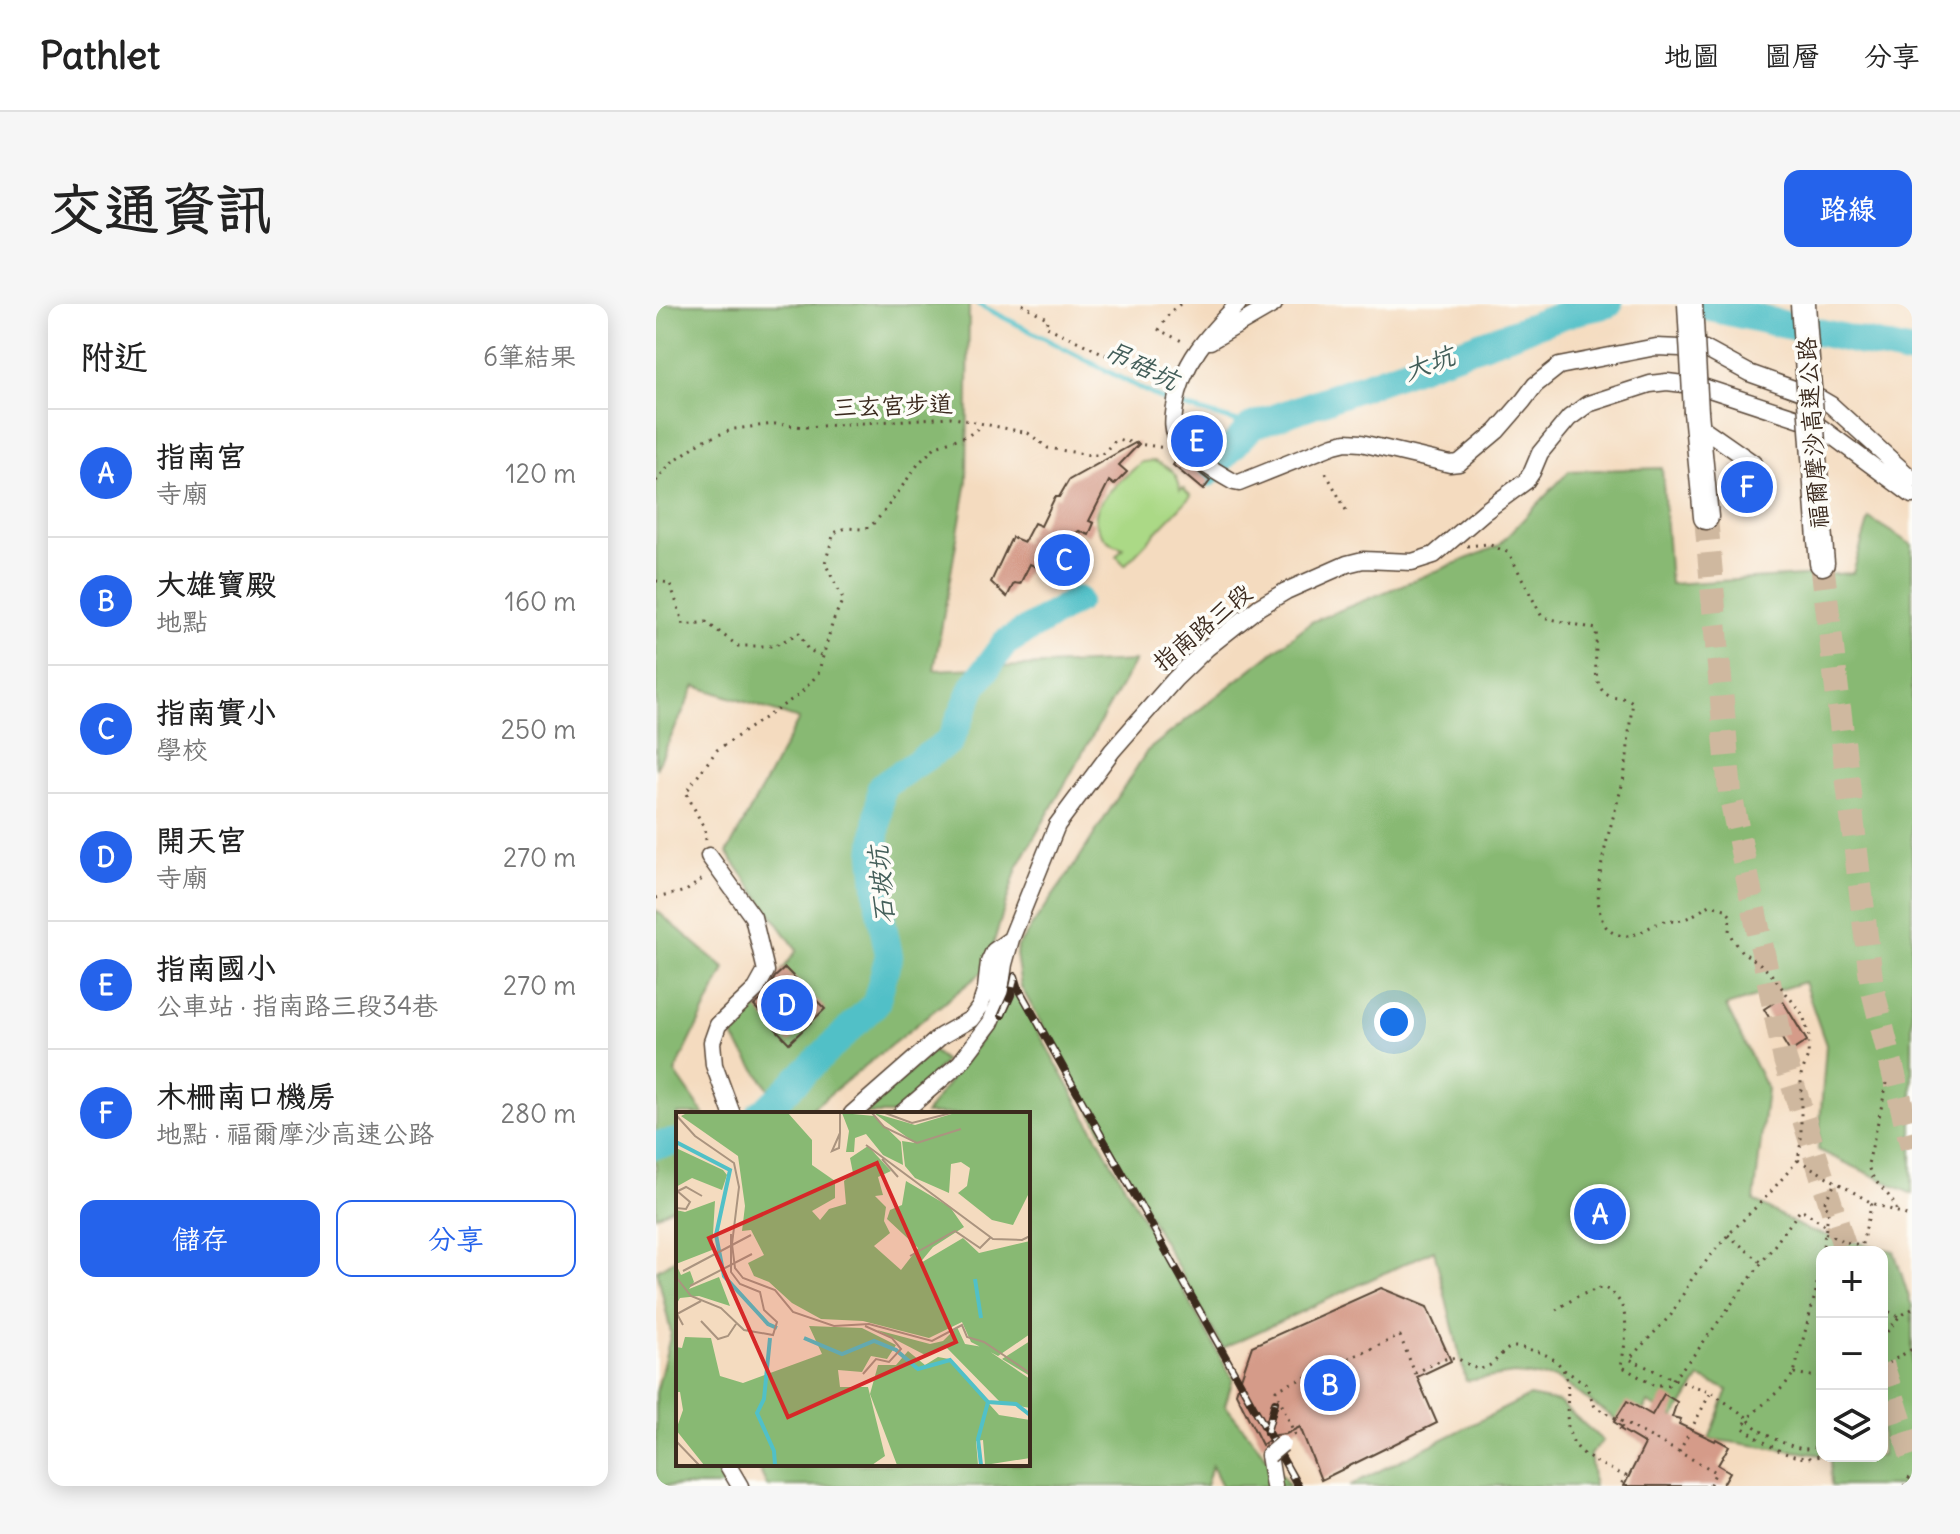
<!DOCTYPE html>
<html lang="zh-TW">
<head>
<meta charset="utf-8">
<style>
	body { margin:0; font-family:Delius,"LXGW WenKai TC",sans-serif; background:#f6f6f6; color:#222 }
	.controls { position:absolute; right:24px; bottom:24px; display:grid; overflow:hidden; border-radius:16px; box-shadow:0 4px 20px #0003 }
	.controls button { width:72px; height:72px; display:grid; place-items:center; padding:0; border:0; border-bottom:2px solid #e0e0e0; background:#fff; color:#222; font:40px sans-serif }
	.you { position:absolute; left:738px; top:718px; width:28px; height:28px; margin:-20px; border:6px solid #fff; border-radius:50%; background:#1a73e8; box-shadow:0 0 0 12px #1a73e833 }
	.badge { display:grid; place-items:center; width:52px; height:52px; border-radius:50%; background:#2563eb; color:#fff; font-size:26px; font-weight:700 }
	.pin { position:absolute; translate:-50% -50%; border:4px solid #fff; box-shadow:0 2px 8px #0006 }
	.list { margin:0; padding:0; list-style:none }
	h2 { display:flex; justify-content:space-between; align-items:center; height:104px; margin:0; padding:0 32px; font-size:34px }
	h2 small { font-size:26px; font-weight:400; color:#767676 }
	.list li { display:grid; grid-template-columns:52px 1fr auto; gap:24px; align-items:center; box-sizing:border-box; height:128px; padding:0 32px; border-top:2px solid #e0e0e0 }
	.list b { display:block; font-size:30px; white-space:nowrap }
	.list p { margin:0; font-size:26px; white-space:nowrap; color:#767676 }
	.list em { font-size:26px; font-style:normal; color:#767676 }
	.actions { display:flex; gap:16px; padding:24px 32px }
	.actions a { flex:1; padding:18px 0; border:2px solid #2563eb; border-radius:16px; text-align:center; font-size:28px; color:#2563eb }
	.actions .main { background:#2563eb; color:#fff }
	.icon { flex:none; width:44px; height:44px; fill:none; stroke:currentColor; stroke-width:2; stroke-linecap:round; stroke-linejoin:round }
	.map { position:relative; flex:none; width:1256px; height:1182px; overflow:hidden; border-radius:16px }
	header { display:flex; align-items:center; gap:48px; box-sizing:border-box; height:112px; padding:0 40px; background:#fff; border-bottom:2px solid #e0e0e0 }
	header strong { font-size:38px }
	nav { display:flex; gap:44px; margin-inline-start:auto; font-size:28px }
	.intro { display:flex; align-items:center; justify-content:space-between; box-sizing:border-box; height:192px; padding:0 48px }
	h1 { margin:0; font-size:56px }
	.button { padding:20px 36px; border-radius:16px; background:#2563eb; color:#fff; font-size:28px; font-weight:700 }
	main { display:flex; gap:48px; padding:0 48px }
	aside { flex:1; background:#fff; border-radius:16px; box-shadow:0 4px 20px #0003 }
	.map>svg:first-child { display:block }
	.green { fill:#abd986; stroke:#738252; stroke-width:2 }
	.forest { fill:#88b973; stroke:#627248; stroke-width:2 }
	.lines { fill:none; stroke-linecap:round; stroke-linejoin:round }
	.stream { stroke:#51c0c7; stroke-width:5 }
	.river { stroke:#51c0c7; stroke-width:28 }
	.building { fill:#d59b89 }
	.highway-tunnel { stroke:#cfb89f; stroke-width:24; stroke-dasharray:24 12; stroke-linecap:butt }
	.minor-casing { stroke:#574536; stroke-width:19 }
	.highway-casing { stroke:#574536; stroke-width:27 }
	.path { stroke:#574536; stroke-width:3; stroke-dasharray:2 6; stroke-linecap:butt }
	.minor { stroke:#fff; stroke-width:16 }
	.highway { stroke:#fff; stroke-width:24 }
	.rail-casing { stroke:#3b2a1e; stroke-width:8 }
	.rail { stroke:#fdfcf7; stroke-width:5; stroke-dasharray:15; stroke-linecap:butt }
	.minor-bridge-casing { stroke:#574536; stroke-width:19; stroke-linecap:butt }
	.highway-bridge-casing { stroke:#574536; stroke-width:27; stroke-linecap:butt }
	.minor-bridge { stroke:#fff; stroke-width:16 }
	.highway-bridge { stroke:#fff; stroke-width:24 }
	.labels { text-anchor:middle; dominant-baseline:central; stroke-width:7; stroke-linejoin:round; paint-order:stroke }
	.street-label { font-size:24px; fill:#3b2a1e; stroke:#fdfcf7 }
	.water-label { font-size:26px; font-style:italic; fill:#435e59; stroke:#fdfcf7 }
	.inset-river { fill:none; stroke:#51c0c7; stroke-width:4 }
	.inset-road { fill:none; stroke:#aa947f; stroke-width:2 }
	.view { fill:#d62828; fill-opacity:0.15; stroke:#d62828; stroke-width:4 }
	.inset-edge { fill:none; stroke:#3b2a1e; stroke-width:4 }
</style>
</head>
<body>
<header>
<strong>Pathlet</strong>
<nav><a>地圖</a><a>圖層</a><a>分享</a></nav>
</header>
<div class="intro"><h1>交通資訊</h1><a class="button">路線</a></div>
<main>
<aside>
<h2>附近<small>6筆結果</small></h2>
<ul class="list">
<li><span class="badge">A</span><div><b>指南宮</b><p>寺廟</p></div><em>120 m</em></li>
<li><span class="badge">B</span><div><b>大雄寶殿</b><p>地點</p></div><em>160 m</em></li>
<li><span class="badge">C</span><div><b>指南實小</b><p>學校</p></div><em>250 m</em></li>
<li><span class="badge">D</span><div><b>開天宮</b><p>寺廟</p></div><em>270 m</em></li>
<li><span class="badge">E</span><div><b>指南國小</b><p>公車站 · 指南路三段34巷</p></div><em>270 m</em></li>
<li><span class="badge">F</span><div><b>木柵南口機房</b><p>地點 · 福爾摩沙高速公路</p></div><em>280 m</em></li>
</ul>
<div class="actions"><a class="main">儲存</a><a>分享</a></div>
</aside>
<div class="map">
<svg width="1256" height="1182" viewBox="0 0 1256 1182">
	<rect width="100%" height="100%" fill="#fdfcf7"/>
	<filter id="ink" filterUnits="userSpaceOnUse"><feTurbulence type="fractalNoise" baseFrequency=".0125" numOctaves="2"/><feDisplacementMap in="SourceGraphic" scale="16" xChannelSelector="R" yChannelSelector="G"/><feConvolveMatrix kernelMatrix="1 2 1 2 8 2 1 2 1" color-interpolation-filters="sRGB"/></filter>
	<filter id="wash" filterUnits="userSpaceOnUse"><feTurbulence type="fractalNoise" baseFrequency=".006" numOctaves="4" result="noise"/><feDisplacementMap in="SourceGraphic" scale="32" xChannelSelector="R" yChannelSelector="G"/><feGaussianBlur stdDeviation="1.8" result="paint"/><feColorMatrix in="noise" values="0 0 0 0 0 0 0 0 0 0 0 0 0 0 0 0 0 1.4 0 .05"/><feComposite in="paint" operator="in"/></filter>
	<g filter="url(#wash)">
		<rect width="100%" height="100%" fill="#f4dbbf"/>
		<!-- green -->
		<path class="green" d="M 498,157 C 512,163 523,169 524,186 L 527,184 L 535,192 L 469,261 L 460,252 L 467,244 C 448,239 432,220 444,200 C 452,186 468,174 480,163 L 486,158 Z"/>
		<!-- forest -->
		<path class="forest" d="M 0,0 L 313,0 L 311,177 L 278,366 L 479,357 L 361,564 L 329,666 L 149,810 L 130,810 L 77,733 L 141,646 L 71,549 L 143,415 L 39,382 L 0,465 Z
			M 1006,164 L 1014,280 L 1197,269 L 1213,214 L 1256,241 L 1256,890 L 1162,846 L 1170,741 L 1148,678 L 1070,702 L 1111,785 L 1098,897 L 1153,927 L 1238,947 L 1256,1003 L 1256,1182 L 1175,1182 L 1174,1152 L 1226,1152 L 1226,948 L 1166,948 L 1166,1151 L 1053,1135 L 1072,1086 L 1044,1074 L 1018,1114 L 992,1099 L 974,1125 L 900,1074 L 858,1070 L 810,1077 L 778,946 L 567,1044 L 365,683 L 360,650 L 362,642 L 422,556 L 491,447 L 655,318 L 842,242 L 913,167 Z
			M 0,606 L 69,665 L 19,768 L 48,810 L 22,810 L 22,901 L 0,912 Z
			M 360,688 L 577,1075 L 569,1101 L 634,1182 L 566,1182 L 556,1162 L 550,1182 L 111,1182 L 101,1160 L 372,1160 L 372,810 L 269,810 Z
			M 276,747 L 289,757 L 243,810 L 209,810 Z
			M 22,954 L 22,1160 L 60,1160 L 68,1182 L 0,1182 L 0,1089 L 15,1029 L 1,966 Z
			M 873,1092 L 903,1098 L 947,1137 L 934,1150 L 938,1182 L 693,1182 Z"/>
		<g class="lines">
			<!-- stream -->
			<path class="stream" d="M 322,0 L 509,97 L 596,122"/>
			<!-- river -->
			<path class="river" d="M 1037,0 L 1256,49
				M 552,169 L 596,122 L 916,8 L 953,0
				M 103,810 L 109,807 L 220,699 L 233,651 L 223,602 L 218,551 L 225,483 L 294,437 L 318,382 L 349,339 L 421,296
				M 0,841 L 22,838"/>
		</g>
		<g id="blocks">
			<!-- building -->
			<path class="building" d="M 481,138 L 483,140 L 463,161 L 471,168 L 458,181 L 453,177 L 433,217 L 438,219 L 433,231 L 423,227 L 402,243 L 391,268 L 374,260 L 364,280 L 358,279 L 351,293 L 335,278 L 356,233 L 368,238 L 378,219 L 385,222 L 399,193 L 403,193 L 413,176 Z
				M 523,153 L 554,177 L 547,186 L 517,161 Z
				M 1077,162 L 1082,162 L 1095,170 L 1102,169 L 1105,204 L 1081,206 Z
				M 129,664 L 169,705 L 133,739 L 98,702 L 108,693 L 119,673 Z
				M 1125,694 L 1151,737 L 1134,748 L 1108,705 Z
				M 725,984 L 771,1003 L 795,1057 L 761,1073 L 781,1119 L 665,1176 L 644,1123 L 630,1130 L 620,1131 L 606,1141 L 580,1089 L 596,1042 Z
				M 1008,1090 L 1021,1098 L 1016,1113 L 1025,1115 L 1023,1120 L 1059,1137 L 1060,1135 L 1073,1142 L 1062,1161 L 1074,1168 L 1066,1182 L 968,1182 L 989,1140 L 964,1125 L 966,1123 L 958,1118 L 971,1097 L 996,1111 Z"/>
		</g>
	</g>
	<g filter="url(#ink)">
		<use href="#blocks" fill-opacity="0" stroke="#574536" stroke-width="2"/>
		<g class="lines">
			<!-- highway-tunnel -->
			<path class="highway-tunnel" d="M 1050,213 L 1074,489 L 1129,756 L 1190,948
				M 1166,259 L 1216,683 L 1256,843
				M 1226,1060 L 1256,1153"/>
			<!-- minor casing -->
			<g class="minor-casing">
				<path id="minor" d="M 582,0 C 553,30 525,59 519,103 C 517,115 515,127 524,138 C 536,154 560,168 578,178 L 583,179 L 678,141 L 690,138 L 705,139 L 794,160 L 803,159 L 841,127 L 867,97 L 879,81 L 903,62 L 1000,43 L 1049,45 L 1093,69 L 1163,94 L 1175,101 L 1256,175
					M 554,37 L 618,0
					M 1041,120 L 1097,159
					M 53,552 L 97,613 L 110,667 L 100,685 L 62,721 L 56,738 L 58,761 L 76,810
					M 196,810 L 285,732 L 315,715 L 324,703 L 330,685 L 333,658 L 338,647 L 355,635
					M 245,810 L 304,759 L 335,718 L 342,701 L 348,660 L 355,635 L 401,521 L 456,447 L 519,375 L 551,344 L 603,303 L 630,287 L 691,260 L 707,256 L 756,258 L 778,251 L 828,208 L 870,177 L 876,168 L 884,149 L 913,114 L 932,100 L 994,80 L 1011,78 L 1044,82 L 1160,120 L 1256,191
					M 613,1151 L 618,1182
					M 71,1160 L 84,1182"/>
			</g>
			<!-- highway casing -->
			<g class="highway-casing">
				<path id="highway" d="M 1040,108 L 1050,213
					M 1164,236 L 1166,259"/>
			</g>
			<!-- path -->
			<path class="path" d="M 366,0 L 392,15 L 389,22 L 510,79
				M 524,0 L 514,8 L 503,26 L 530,39
				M 670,169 L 690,206
				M 0,177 L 15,159 L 46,137 L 78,125 L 119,120 L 150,123 L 294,113 L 372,129 L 392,144 L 434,151 L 445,151 L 461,135 L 482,140 L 511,144
				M 811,242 L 832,240 L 853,249 L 886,313 L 940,325 C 942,345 933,382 953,392 C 962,396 970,391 977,399 C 972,423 973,448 968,472 C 963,503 916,619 963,631 C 981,636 993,620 1009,617 C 1013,616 1017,618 1021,617 C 1033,615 1044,607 1054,601 L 1069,605 L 1074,611 L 1073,628 L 1078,638 L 1086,648 L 1102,658 L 1115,670 L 1147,711 L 1153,732 L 1152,752 L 1145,771 L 1145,837 L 1142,856
				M 0,277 L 14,279 L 28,321 L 50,318 L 82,342 L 118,342 L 143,329 L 152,346 L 167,352
				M 50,536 L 48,524 L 30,488 L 61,446 L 144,390 L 162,370 L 177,317 L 187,295 L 169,259 L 178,229 L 190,224 L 205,225 L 214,223 L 227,209 L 263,159 L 280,142 L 313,131 L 326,121
				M 0,594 L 30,587 L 49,573
				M 1231,779 L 1212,860 C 1215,881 1238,889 1241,909
				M 1142,856 L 1113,890 L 1072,931 L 1037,973 L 1015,1011 L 973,1055 L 1017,1075 L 1055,1088 L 1092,1114 L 1087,1124 C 1109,1138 1138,1162 1166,1151
				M 1142,856 L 1216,899 L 1256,913
				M 1169,929 L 1189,938 L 1205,941
				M 1072,931 L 1106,959
				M 1204,948 L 1216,899
				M 1226,1004 L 1243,1013
				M 900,1006 L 922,992 L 947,983 C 978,998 970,1035 965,1062 L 997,1081 L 1012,1081 L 1041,1047 L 1145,905 L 1169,921
				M 1226,1034 L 1243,1013 L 1256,1005
				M 1226,1063 L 1256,1045
				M 908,1066 L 929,1079 L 939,1103 L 1060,1168 L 1053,1182
				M 1138,1069 L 1166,1074
				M 639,1131 L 620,1086 L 744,1032 L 759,1069 C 768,1065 785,1055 794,1054 C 806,1052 816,1068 828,1064 C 840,1061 846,1044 858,1043 C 866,1043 875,1046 883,1048 C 930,1065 902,1102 915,1133 C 923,1154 951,1163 970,1172 L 964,1182
				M 1166,1139 C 1160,1143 1155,1145 1148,1145 C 1133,1143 1097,1127 1092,1114 L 1128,1082 L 1138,1069 L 1160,987 L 1173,904 L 1167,900 L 1180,878
				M 1023,1148 L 1055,1088
				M 1248,1182 L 1256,1170"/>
			<!-- minor -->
			<use href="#minor" class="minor"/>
			<!-- highway -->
			<use href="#highway" class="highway"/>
			<!-- rail casing -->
			<g class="rail-casing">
				<path id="rail" d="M 346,711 L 355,691 L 359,672 L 363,685 L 642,1182
					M 611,1128 L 619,1098"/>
			</g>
			<!-- rail -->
			<use href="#rail" class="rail"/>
			<!-- minor-bridge casing -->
			<g class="minor-bridge-casing">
				<path id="minor-bridge" d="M 613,1151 L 626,1140"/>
			</g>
			<!-- highway-bridge casing -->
			<g class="highway-bridge-casing">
				<path id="highway-bridge" d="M 1034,0 L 1040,108
					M 1147,0 L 1164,236"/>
			</g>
			<!-- minor-bridge -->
			<use href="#minor-bridge" class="minor-bridge"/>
			<!-- highway-bridge -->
			<use href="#highway-bridge" class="highway-bridge"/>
		</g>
	</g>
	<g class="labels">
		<!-- street labels -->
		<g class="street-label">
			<text transform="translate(237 101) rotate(-2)">三玄宮步道</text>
			<text transform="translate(1156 129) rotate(-94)">福爾摩沙高速公路</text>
			<text transform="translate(546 323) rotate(-40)">指南路三段</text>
		</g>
		<!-- water labels -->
		<g class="water-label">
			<text transform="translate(773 59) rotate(-20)">大坑</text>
			<text transform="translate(486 61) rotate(26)">吊硞坑</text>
			<text transform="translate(225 581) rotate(-95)">石坡坑</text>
		</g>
	</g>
	<!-- overview -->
	<g transform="translate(20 808)">
		<rect width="354" height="354" fill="#f4dbbf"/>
		<path d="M 11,1 L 112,1 L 136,28 L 136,53 L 159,69 L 159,86 L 136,99 L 144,108 L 153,97 L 170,92 L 168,69 L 177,61 L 174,46 L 192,34 L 215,59 L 202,65 L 207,83 L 199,84 L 210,95 L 208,109 L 214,121 L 198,134 L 225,158 L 242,136 L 211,107 L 214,98 L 226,93 L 230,69 L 274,95 L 288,115 L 257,135 L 243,152 L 287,126 L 303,141 L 354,129 L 354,222 L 322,244 L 295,230 L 286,210 L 253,226 L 187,209 L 145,207 L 116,191 L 93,170 L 78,164 L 72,151 L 88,143 L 75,118 L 66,119 L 69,94 L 62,44 L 5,4 ZM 166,1 L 198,4 L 225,30 L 227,53 L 207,43 L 190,22 L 179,26 L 178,40 L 170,40 L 173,19 ZM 198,1 L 239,13 L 279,1 L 354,1 L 354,79 L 337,113 L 316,108 L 282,81 L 291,74 L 294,56 L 285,50 L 275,52 L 273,81 L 239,66 L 229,54 L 226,29 L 239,31 ZM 0,36 L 47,58 L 51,63 L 46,78 L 16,66 L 0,75 ZM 39,89 L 36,138 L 0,152 L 5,163 L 14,159 L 18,170 L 13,177 L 43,165 L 54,194 L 23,184 L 4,186 L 0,193 L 0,98 L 9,100 ZM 133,214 L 186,216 L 220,233 L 211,247 L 195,244 L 186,260 L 162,258 L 164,275 L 192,275 L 209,344 L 196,353 L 28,353 L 0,318 L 7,298 L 4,280 L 0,280 L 0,235 L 6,236 L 9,225 L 35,226 L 44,264 L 67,271 L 146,242 ZM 281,215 L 289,232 L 307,235 L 354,267 L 354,296 L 325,291 L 270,235 L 249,243 L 201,218 L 254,232 L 267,229 ZM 354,229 L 354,264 L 326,247 ZM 232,239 L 249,253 L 262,245 L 273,247 L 323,303 L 354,308 L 354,346 L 309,353 L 307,328 L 300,329 L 302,353 L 221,353 L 194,282 L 202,253 L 220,253 Z" fill="#88b973"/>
		<path class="inset-river" d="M 0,30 L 54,58 L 40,123 L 48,164 L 92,212 L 101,216M 299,167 L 305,206M 94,226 L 88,287 L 81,301 L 98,339 L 99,353M 128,226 L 166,242 L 198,229 L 220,238 L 242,257 L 274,248 L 312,290 L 340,292 L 354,303M 305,353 L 302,327 L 312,290"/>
		<path class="inset-road" d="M 164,1 L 164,21 L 163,36 L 156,39 L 164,21M 196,1 L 208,15 L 241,31 L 285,17M 209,1 L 236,11 L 275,1M 0,3 L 19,24 L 58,51 L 63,75 L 56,132 L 59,156 L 67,166 L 99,178 L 117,200 L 158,214 L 193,212 L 256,229 L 286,213 L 291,225 L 308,230 L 354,261M 190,33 L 317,127 L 346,128 L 354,124M 206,47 L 222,65M 0,78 L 14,90 L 10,97 L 0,96M 2,79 L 10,75 L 26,84M 234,144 L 279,119 L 304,136 L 315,125M 7,159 L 75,123M 0,165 L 15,184 L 45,196 L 68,218 L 97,223 L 101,210 L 88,198 L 84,180 L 64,172 L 55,160 L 55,122M 14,174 L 76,142M 25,209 L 42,227 L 52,224 L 60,212M 7,213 L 1,202 L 25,189M 187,262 L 200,247 L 213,250 L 225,237 L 216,226 L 189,214M 0,329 L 23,353"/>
		<path class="view" d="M 201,51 L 280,230 L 112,305 L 33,126 Z"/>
		<rect width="354" height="354" class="inset-edge"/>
	</g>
</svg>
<div class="controls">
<button>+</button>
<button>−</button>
<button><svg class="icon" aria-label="layers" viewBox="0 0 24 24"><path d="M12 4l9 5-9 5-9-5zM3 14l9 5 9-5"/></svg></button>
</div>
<div class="you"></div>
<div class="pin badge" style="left:944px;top:910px">A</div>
<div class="pin badge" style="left:674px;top:1081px">B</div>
<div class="pin badge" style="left:408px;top:256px">C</div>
<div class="pin badge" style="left:131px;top:701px">D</div>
<div class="pin badge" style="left:541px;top:137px">E</div>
<div class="pin badge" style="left:1091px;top:183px">F</div>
</div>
</main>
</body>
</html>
